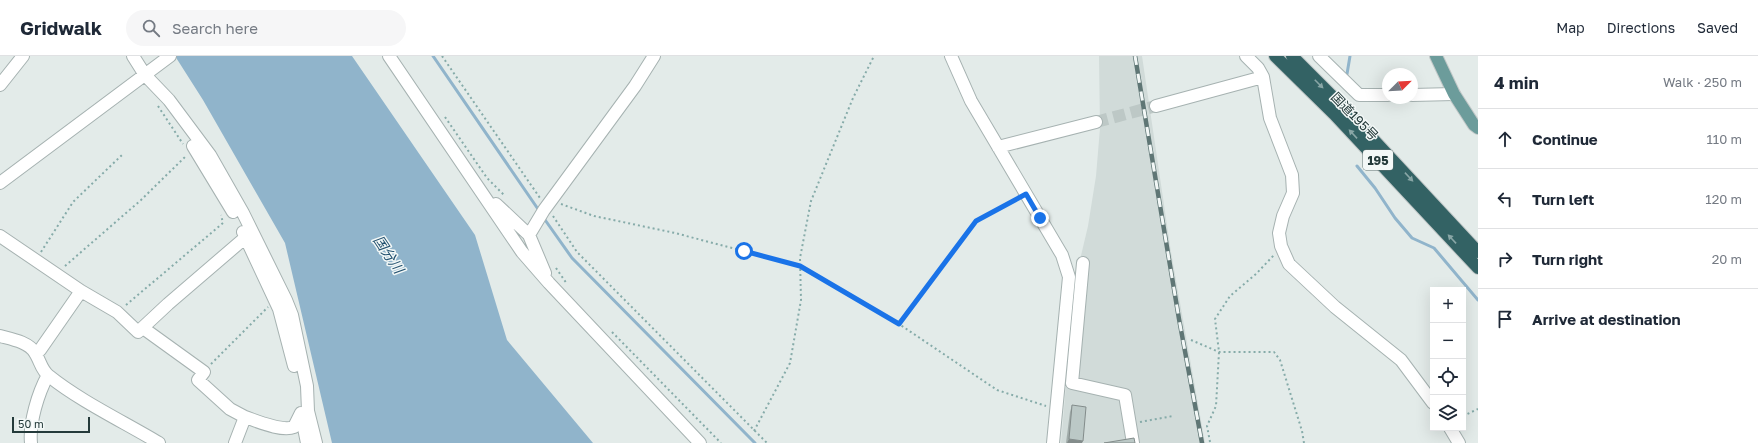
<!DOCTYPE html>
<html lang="en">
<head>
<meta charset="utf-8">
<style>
	body { margin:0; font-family:"Golos Text","Noto Sans JP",sans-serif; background:#f6f6f7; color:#1f2937 }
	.controls { position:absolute; right:12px; bottom:12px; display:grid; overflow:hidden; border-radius:0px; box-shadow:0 4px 16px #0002 }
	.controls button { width:36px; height:36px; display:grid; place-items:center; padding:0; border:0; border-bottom:1px solid #e0e1e3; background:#fff; color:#1f2937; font:20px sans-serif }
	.compass { position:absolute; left:1382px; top:12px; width:36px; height:36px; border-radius:50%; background:#fff; box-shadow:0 4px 16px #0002; rotate:66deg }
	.scale { position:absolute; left:12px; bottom:10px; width:78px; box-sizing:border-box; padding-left:4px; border:2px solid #243a3a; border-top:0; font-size:11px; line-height:14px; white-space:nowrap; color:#243a3a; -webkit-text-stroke:3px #f3f8f7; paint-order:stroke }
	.stop { position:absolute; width:12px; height:12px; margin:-9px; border:3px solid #1a73e8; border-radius:50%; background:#fff }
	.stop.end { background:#1a73e8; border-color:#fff; box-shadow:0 1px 4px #0008 }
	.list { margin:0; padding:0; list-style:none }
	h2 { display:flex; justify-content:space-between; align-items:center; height:52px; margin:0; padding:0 16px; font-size:17px }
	h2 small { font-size:13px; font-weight:400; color:#747a83 }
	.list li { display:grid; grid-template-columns:26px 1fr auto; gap:12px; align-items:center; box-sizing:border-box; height:60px; padding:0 16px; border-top:1px solid #e0e1e3 }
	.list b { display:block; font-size:15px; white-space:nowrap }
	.list em { font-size:13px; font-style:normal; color:#747a83 }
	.icon { flex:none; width:22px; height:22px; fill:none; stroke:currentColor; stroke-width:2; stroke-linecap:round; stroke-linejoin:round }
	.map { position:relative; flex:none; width:1478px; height:387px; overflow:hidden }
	header { display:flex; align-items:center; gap:24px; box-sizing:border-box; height:56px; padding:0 20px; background:#fff; border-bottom:1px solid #e0e1e3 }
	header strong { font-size:19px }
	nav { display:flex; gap:22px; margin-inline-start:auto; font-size:14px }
	.search { width:280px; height:36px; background:#f6f6f7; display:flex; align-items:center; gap:10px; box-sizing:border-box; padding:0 14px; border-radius:22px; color:#747a83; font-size:15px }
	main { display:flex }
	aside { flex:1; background:#fff }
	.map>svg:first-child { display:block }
	.built { fill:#d1dbd9 }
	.water { fill:#90b4cb }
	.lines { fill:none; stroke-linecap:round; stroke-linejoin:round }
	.stream { stroke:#90b4cb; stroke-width:3 }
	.minor-tunnel { stroke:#bdc8c6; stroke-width:12; stroke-dasharray:12 6; stroke-linecap:butt }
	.minor-casing { stroke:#a6b2b1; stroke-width:14 }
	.major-casing { stroke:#c2c8c8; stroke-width:14 }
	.highway-casing { stroke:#c2c8c8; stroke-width:14 }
	.path { stroke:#86aba9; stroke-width:2; stroke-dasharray:2 3; stroke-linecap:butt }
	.minor { stroke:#fff; stroke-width:12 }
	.major { stroke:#6c9c9b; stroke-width:12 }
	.highway { stroke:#336264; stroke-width:12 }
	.rail-casing { stroke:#5f7675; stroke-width:4.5 }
	.rail { stroke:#f3f8f7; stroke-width:3; stroke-dasharray:9; stroke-linecap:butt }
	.wall { fill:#a1acaa }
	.shaded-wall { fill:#838c8b }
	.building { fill:#bbc8c6; stroke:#838c8b }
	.oneway { fill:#89a6a6 }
	.route { stroke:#1a73e8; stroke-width:5 }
	.labels { text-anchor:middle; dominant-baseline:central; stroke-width:3; stroke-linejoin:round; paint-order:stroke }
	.shield { fill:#f3f8f7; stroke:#627373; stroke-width:1 }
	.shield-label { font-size:12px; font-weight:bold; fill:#243a3a }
	.street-label { font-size:13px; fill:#243a3a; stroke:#f3f8f7 }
	.water-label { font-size:14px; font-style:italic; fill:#245270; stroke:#f3f8f7 }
</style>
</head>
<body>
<header>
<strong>Gridwalk</strong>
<div class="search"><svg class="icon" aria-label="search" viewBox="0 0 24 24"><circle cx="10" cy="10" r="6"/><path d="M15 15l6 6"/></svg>Search here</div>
<nav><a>Map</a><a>Directions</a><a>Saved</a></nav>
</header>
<main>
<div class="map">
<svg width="1478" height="387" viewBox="0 0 1478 387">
	<rect width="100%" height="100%" fill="#e3ebe9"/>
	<!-- built -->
	<path class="built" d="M 1099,0 L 1142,0 L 1171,196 L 1205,387 L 1061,387 L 1075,225 L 1088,170 L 1096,120 L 1100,72 Z"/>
	<!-- water -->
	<path class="water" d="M 175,0 L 352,0 L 475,179 L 507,284 L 593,387 L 332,387 L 285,187 L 203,44 Z"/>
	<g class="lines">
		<!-- stream -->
		<path class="stream" d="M 433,0 L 540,156
			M 1347,18 L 1350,0
			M 1357,110 L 1375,132 L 1395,162 L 1412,182 L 1434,192 L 1478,244
			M 543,161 L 572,202 L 755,387"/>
		<!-- minor-tunnel -->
		<path class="minor-tunnel" d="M 1096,66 L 1156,50"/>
		<!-- minor casing -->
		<g class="minor-casing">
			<path id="minor" d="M 133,0 L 145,19 L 169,44 L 210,99 L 243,157 L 286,244 L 292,259 L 307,330 L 308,355 L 316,387
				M 389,0 L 522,196 L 549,227 L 700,387
				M 951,0 L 971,45 L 1062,199 L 1069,221 L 1053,387
				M 1246,0 L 1258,12 L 1263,21 L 1270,62 L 1292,119 L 1293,137 L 1283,160 L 1279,177 L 1281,190 L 1289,208 L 1335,251 L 1401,304 L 1433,347
				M 1319,0 L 1359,39 L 1388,39
				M 0,29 L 23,0
				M 1412,39 L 1454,38
				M 1156,50 L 1263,21
				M 193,90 L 233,156
				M 998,91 L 1096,66
				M 0,127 L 170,0
				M 496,148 L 529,179 L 544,154 L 635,30 L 654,0
				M 243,176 L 279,253 L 294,310
				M 529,179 L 545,217
				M 0,180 L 81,235 L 117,256 L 138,276 L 168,248 L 246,181
				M 1083,207 L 1072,327 L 1125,339 L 1133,387
				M 143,272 L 204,316 L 198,324 L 230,353 L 245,361
				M 0,280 C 11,283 29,286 35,297 C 40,304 41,314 49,320 C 80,345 124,366 159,387
				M 35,296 L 40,294 L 81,235
				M 302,362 L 307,387
				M 1450,372 L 1459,387
				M 31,387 C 29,367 38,337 48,319
				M 235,387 L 245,361 C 257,365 282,376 294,371 L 301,357"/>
		</g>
		<!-- major casing -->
		<g class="major-casing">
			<path id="major" d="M 1436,0 L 1454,38 L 1474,69 L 1478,72"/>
		</g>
		<!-- highway casing -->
		<g class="highway-casing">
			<path id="highway" d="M 1275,0 L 1334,58 L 1478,212
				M 1292,0 L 1345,53 L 1478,196"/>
		</g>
		<!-- path -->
		<path class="path" d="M 442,0 L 540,142
			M 158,50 L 183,88
			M 445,61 L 487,122 L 505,140
			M 561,148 L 594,160 L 675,177 L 800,210 L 899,268 L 997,334 L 1046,350
			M 553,160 L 577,196 L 767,387
			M 41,196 L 73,146 L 123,98
			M 65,210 L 141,144 L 187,99
			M 556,212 L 567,228
			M 126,249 L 223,167 L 221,159
			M 899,268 L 976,165 L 1016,143
			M 612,276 L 721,387
			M 1191,284 L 1219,296 L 1274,296 L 1280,304 L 1302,375 L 1304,387
			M 211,308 L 268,251
			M 1463,360 L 1478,353
			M 1140,366 L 1173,360
			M 754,375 L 790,307 L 801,244 L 800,202 L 811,145 L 853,42 L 874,0
			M 1210,386 L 1207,370 L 1216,350 L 1219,296 L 1215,263 L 1230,240 L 1256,218 L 1274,199"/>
		<!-- minor -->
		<use href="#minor" class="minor"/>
		<!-- major -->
		<use href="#major" class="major"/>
		<!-- highway -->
		<use href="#highway" class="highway"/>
		<!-- rail casing -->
		<g class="rail-casing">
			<path id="rail" d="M 1135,0 L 1179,263 L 1202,387"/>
		</g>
		<!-- rail -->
		<use href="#rail" class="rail"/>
	</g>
	<!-- wall -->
	<path class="wall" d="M 1072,349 L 1082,387 L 1066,387 L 1070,356 Z"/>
	<!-- shaded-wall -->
	<path class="shaded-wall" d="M 1069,383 L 1083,385 L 1082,387 L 1067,387 Z"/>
	<!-- building -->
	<path class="building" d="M 1072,349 L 1086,351 L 1083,385 L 1069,383 Z
		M 1134,382 L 1135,387 L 1104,387 Z"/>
	<!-- one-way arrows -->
	<defs><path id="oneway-solid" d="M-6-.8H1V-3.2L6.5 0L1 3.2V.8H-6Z"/></defs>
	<g class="oneway">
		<use href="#oneway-solid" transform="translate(1319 28) rotate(45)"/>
		<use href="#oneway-solid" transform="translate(1353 78) rotate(-133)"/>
		<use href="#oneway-solid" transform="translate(1409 121) rotate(47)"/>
		<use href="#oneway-solid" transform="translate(1452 183) rotate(-133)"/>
	</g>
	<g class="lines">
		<!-- route -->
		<path class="route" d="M 744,195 L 800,210 L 899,268 L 976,165 L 1026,138 L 1040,162"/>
	</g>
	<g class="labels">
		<!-- shield labels -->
		<rect class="shield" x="1363" y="94" width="30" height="20" rx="3"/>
		<g class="shield-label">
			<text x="1378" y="104">195</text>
		</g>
		<!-- street labels -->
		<g class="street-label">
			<text transform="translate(1355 60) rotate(46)">国道195号</text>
		</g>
		<!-- water labels -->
		<g class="water-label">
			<text transform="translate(389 198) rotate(56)">国分川</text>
		</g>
	</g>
</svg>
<div class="controls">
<button>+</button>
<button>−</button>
<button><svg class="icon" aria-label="locate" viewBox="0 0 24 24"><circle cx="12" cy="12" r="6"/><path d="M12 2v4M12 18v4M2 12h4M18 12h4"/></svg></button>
<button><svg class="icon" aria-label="layers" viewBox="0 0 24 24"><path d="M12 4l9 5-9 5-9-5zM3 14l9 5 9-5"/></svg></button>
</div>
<svg class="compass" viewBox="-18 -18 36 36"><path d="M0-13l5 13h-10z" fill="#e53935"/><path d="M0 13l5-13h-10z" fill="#747a83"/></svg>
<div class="scale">50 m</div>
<div class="stop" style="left:744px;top:195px"></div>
<div class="stop end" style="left:1040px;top:162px"></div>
</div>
<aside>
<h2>4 min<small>Walk · 250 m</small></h2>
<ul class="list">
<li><svg class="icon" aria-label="ahead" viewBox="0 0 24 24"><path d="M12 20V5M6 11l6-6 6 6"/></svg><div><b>Continue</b></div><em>110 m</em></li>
<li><svg class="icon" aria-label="left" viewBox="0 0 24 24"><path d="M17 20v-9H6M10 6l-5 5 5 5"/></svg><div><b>Turn left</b></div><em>120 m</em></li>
<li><svg class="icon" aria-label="right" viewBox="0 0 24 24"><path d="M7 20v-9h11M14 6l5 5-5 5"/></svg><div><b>Turn right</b></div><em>20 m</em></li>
<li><svg class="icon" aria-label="arrive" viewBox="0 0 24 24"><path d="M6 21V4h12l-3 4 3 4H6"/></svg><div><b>Arrive at destination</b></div></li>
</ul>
</aside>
</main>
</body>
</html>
